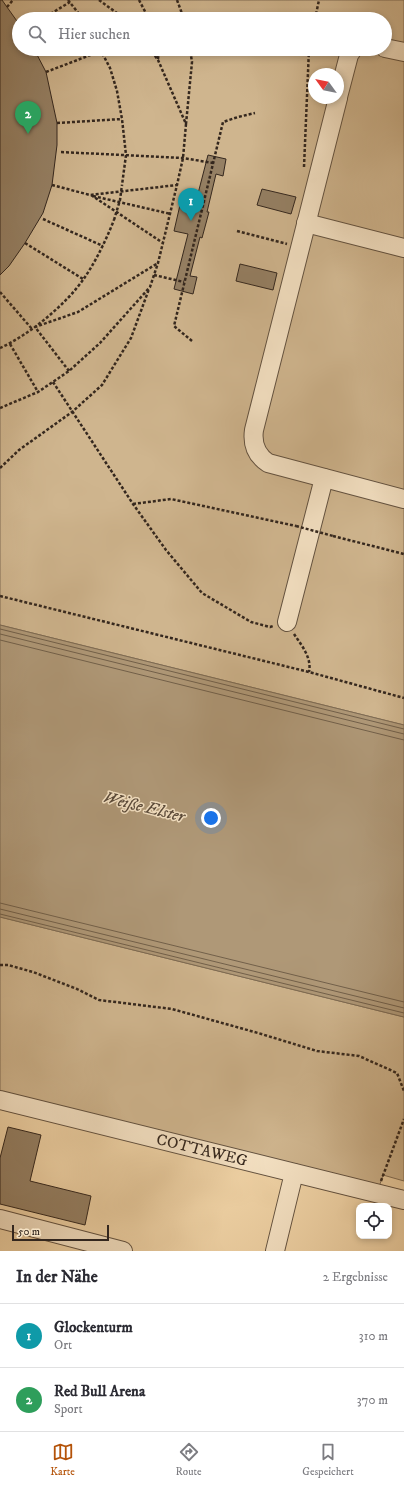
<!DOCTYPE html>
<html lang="de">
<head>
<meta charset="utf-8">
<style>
	body { margin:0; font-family:"IM FELL DW Pica",serif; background:#f2f2f3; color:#2b2b33 }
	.controls { position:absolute; right:12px; bottom:12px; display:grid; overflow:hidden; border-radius:8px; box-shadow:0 2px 6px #0003 }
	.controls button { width:36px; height:36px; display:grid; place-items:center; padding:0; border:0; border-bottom:1px solid #e1e1e2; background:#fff; color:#2b2b33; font:20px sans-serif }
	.compass { position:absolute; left:308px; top:68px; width:36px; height:36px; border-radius:50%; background:#fff; box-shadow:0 2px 6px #0003; rotate:303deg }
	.scale { position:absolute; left:12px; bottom:10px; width:97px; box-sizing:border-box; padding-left:4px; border:2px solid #34271e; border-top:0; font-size:11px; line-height:14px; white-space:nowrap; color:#34271e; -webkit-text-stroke:3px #f5e2c4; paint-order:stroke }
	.you { position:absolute; left:211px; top:818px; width:14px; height:14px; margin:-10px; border:3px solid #fff; border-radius:50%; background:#1a73e8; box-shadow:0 0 0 6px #1a73e833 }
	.badge { display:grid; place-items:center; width:26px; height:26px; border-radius:50%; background:#b45309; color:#fff; font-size:13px; font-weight:700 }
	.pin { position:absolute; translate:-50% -33px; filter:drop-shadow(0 1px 2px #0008) }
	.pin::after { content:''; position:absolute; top:21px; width:14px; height:12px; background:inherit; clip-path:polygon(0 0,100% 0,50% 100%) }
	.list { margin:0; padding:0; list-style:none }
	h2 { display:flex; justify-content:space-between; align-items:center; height:52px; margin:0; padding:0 16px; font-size:17px }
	h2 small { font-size:13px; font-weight:400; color:#7c7c81 }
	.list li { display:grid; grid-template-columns:26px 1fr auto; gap:12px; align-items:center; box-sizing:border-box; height:64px; padding:0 16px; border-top:1px solid #e1e1e2 }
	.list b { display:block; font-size:15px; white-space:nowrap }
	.list p { margin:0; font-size:13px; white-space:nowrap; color:#7c7c81 }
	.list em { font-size:13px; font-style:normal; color:#7c7c81 }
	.icon { flex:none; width:22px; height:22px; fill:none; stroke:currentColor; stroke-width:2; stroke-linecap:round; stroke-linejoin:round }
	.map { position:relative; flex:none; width:404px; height:1251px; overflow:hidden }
	.search { position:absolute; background:#fff; box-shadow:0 2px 6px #0003; left:12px; right:12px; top:12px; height:44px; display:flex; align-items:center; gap:10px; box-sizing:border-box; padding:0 14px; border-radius:22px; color:#7c7c81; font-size:15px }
	.sheet { height:180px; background:#fff }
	nav { display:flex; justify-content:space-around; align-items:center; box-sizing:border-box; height:56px; border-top:1px solid #e1e1e2; background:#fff; font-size:11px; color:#7c7c81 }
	nav a { display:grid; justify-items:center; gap:2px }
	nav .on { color:#b45309 }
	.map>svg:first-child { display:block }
	.green { fill:#cfb58e; stroke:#826e56; fill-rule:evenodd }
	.water { fill:#af9877; stroke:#7e6b53 }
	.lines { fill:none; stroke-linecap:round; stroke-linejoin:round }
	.shore { stroke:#72604a; stroke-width:1 }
	.building { fill:#958064; stroke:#34271e }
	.minor-casing { stroke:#635240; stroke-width:20 }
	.path { stroke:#34271e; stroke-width:2.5; stroke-dasharray:3 2; stroke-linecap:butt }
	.minor { stroke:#f5e2c4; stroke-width:18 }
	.path-bridge { stroke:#34271e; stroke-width:2.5; stroke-dasharray:3 2; stroke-linecap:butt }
	.labels { text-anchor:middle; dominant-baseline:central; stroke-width:3; stroke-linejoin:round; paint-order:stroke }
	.street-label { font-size:16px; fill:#34271e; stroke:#f5e2c4 }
	.water-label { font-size:17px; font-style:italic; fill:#594939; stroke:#f5e2c4 }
</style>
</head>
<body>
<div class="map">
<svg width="404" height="1251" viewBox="0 0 404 1251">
	<rect width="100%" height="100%" fill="#efd2a5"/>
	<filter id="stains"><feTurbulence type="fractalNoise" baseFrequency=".005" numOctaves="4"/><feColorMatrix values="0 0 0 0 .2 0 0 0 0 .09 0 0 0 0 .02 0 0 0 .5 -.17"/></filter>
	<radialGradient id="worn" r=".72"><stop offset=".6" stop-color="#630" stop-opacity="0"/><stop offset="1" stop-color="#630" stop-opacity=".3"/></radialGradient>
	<!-- green -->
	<path class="green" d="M 0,0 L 404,0 L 404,725 L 0,625 ZM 19,19 L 385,19 L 385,49 L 19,49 ZM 314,74 L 338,74 L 338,98 L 314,98 Z
		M 0,917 L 404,1017 L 404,1181 L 383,1175 L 377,1193 L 0,1099 Z"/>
	<!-- water -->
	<path class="water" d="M 0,625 L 404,725 L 404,1017 L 0,917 Z"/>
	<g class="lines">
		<!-- shore -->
		<path class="shore" d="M 0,629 L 404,729
			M 0,634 L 404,734
			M 0,640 L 404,740
			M 0,903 L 404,1002
			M 0,909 L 404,1008
			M 0,914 L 404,1013"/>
	</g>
	<!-- building -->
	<path class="building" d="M 0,0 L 2,0 L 19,24 L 19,49 L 34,49 L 46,72 L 57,123 L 57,145 L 52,185 L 43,213 L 25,243 L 9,266 L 0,275 Z
		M 208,155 L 226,159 L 223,176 L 216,174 L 207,212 L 209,212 L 202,238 L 200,237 L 190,276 L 197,277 L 193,294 L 174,289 L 188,234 L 174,231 L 180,205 L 194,209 Z
		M 262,189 L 296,197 L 291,214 L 257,205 Z
		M 240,264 L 277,273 L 273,290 L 236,281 Z
		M 8,1127 L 41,1135 L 30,1181 L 91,1196 L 85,1225 L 0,1204 L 0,1158 Z"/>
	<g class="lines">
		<!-- minor casing -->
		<g class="minor-casing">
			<g id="minor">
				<path d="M 385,48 L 404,52"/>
				<path d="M 338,97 L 349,55 L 353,49"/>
				<path d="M 338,98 L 254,430 C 252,444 256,455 268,463 L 404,499"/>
				<path d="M 306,223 L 404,248"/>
				<path d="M 287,622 L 324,478"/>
				<path id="s1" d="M 0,1100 L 404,1200"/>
				<path d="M 0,1219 L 123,1251"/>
				<path d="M 275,1251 L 294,1173"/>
			</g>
		</g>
		<!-- path -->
		<path class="path" d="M 68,0 L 83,19
			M 99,0 L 125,19
			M 139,0 L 149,19
			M 177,0 L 184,19
			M 7,7 L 13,0
			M 42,19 L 70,2
			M 315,19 L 319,0
			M 100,49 L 110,68 L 117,91 L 122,119 L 126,155 L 122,185
			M 158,59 L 159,49
			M 46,72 L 101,51
			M 57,123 L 122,119
			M 186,124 L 192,62 L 190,49
			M 61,152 L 183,158 L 213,163
			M 304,167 L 309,49
			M 52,185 L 90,195 L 177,185
			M 91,195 L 163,243
			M 93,196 L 171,214
			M 43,219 L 103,246
			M 237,231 L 287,244
			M 25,243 L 83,279
			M 154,275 L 184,282
			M 0,292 L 32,329
			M 192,341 L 174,326 L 223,122 L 238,117 L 255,113
			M 10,344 L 38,392
			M 0,348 C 29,335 67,304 85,277 C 97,259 106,240 114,220
			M 69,371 L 35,327 L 78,312 L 158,263
			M 53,382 L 133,504 L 166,550 L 202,593 L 251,622 L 270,627 L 273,626
			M 0,408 L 38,392 L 69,371 L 100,343 L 150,287 L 158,263 L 177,185 L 183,158 L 186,124 L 158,60 L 150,49
			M 0,468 L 19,450 L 72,412 L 102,385 L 131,338 L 149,289
			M 133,504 L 171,499 L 296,526
			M 333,536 L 404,554
			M 0,596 L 309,672 L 404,698
			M 294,634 C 302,646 312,658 309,672
			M 0,965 L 8,965 L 33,972 L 77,989 L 99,1000 L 172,1009 L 258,1033 L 317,1051 L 359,1056 L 397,1073 L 404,1091
			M 381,1181 L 404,1119"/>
		<!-- minor -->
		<use href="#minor" class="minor"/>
		<!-- path-bridge -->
		<path class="path-bridge" d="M 114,220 L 120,200 L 122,185
			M 296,526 L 333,536"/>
	</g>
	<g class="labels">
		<!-- street labels -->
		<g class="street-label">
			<text stroke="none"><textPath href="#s1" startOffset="208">COTTAWEG</textPath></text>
		</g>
		<!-- water labels -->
		<g class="water-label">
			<text transform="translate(144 807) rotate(14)">Weiße Elster</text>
		</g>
	</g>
	<rect width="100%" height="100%" filter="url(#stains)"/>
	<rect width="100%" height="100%" fill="url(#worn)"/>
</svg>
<div class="controls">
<button><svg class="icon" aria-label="locate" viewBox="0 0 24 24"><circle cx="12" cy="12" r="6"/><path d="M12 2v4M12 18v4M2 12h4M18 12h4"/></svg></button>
</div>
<svg class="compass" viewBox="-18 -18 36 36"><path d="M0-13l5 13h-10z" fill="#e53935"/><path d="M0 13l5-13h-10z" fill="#7c7c81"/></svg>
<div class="scale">50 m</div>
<div class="you"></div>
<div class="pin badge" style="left:191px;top:221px;background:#0f9aa8">1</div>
<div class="pin badge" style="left:28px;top:134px;background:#2e9e5b">2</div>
<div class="search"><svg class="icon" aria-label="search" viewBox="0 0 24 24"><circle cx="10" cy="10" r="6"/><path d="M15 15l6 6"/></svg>Hier suchen</div>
</div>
<section class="sheet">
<h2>In der Nähe<small>2 Ergebnisse</small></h2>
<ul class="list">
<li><span class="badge" style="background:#0f9aa8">1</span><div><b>Glockenturm</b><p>Ort</p></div><em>310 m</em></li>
<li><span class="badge" style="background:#2e9e5b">2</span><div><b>Red Bull Arena</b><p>Sport</p></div><em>370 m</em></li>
</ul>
</section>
<nav>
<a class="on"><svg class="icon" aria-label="map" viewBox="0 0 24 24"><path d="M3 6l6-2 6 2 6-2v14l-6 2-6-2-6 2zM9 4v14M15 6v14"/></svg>Karte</a>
<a><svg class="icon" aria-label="directions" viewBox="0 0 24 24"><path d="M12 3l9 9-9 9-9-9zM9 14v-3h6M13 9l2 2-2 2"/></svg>Route</a>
<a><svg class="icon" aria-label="saved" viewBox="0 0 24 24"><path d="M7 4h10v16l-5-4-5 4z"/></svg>Gespeichert</a>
</nav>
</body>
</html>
